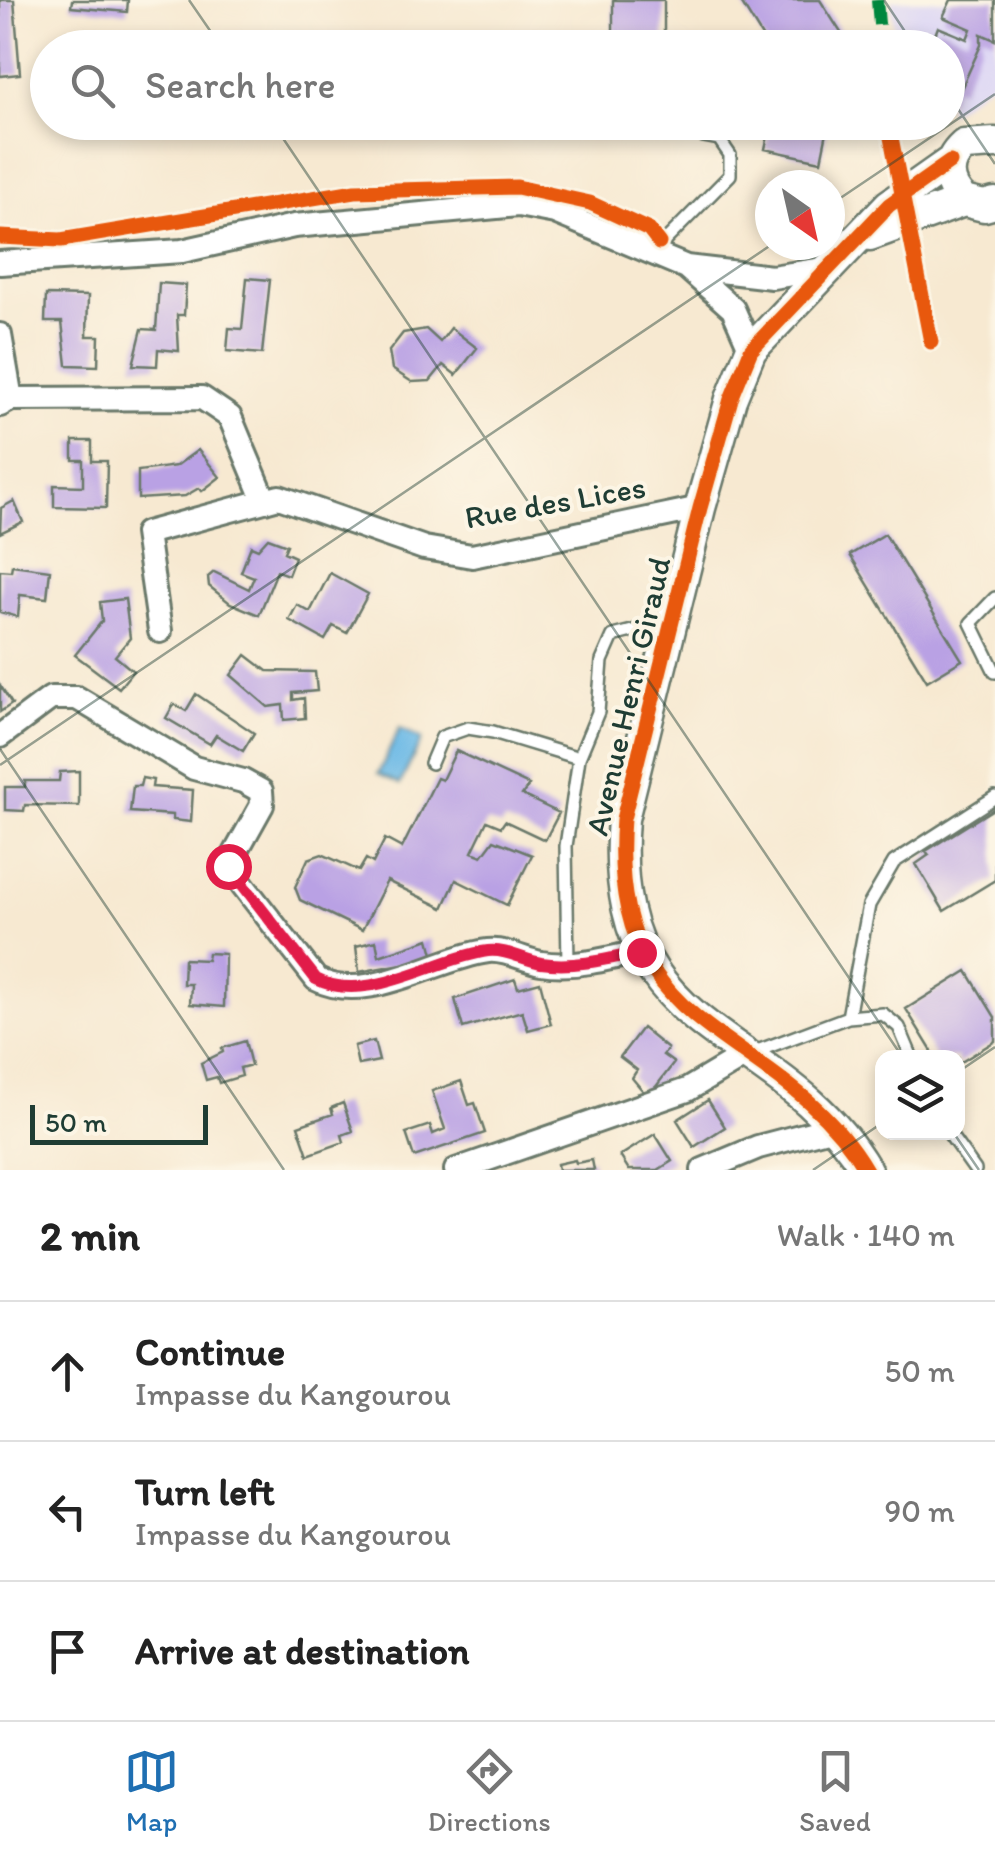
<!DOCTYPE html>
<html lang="en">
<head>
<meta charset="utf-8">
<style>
	body { margin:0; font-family:Itim,sans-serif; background:#f2f2f2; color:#222 }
	.controls { position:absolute; right:30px; bottom:30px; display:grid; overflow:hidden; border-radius:20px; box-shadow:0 5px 15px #0003 }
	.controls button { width:90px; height:90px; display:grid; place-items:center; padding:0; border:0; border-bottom:2px solid #e0e0e0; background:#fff; color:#222; font:50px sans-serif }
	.compass { position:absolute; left:755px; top:170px; width:90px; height:90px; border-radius:50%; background:#fff; box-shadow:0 5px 15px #0003; rotate:146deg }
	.scale { position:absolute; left:30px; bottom:25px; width:178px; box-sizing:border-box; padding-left:10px; border:5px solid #1f3d34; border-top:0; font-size:28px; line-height:35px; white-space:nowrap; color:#1f3d34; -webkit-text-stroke:8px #fcf5e5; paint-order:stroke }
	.stop { position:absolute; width:30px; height:30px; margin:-22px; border:8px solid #e11d48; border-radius:50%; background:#fff }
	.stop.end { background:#e11d48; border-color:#fff; box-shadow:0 2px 10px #0008 }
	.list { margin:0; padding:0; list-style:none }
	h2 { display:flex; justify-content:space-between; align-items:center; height:130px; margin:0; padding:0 40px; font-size:42px }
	h2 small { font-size:32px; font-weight:400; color:#767676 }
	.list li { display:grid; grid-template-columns:65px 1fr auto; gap:30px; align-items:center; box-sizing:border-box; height:140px; padding:0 40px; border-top:2px solid #e0e0e0 }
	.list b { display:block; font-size:38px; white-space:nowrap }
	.list p { margin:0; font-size:32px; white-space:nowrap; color:#767676 }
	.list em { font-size:32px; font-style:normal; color:#767676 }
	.icon { flex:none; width:55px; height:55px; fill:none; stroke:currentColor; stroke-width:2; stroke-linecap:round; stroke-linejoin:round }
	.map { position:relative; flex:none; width:995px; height:1170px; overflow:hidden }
	.search { position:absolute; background:#fff; box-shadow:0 5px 15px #0003; left:30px; right:30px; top:30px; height:110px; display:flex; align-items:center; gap:25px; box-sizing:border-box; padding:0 35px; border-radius:55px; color:#767676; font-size:38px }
	.sheet { height:550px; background:#fff }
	nav { display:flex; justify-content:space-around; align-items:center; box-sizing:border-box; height:140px; border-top:2px solid #e0e0e0; background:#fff; font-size:28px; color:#767676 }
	nav a { display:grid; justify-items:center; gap:5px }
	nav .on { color:#1f6fb2 }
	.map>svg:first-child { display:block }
	.built { fill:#dcd6f6 }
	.water { fill:#6cb9e6; stroke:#467b8d; stroke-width:2.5 }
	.building { fill:#b9a1e4 }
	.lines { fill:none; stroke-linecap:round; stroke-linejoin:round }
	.service-casing { stroke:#6b796b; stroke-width:16 }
	.minor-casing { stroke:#6b796b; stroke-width:28 }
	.tertiary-casing { stroke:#6b796b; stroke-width:35 }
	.service { stroke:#fff; stroke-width:11 }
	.minor { stroke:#fff; stroke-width:22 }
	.tertiary { stroke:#fff; stroke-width:30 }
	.quiet { stroke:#00873e; stroke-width:12; stroke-dasharray:25 12; stroke-linecap:butt }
	.cycleway-casing { stroke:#fcf5e5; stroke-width:21 }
	.cycleway { stroke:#e8590c; stroke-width:15 }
	.route { stroke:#e11d48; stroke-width:12 }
	.ticks { fill:none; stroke:#1f3d34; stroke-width:2.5; stroke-opacity:0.45 }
	.labels { text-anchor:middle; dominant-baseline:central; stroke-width:8; stroke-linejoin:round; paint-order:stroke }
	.street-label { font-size:32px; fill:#1f3d34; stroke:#fcf5e5 }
</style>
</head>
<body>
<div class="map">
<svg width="995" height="1170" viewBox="0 0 995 1170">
	<rect width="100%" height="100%" fill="#fcf5e5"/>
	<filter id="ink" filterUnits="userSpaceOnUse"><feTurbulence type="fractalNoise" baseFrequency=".01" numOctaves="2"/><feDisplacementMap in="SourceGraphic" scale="20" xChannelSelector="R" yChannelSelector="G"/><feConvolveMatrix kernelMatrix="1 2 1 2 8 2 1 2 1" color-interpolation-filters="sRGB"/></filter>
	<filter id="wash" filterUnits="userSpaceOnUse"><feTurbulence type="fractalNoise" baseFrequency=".0048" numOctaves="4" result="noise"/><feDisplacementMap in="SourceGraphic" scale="40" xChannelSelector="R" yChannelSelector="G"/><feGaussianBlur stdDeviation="2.25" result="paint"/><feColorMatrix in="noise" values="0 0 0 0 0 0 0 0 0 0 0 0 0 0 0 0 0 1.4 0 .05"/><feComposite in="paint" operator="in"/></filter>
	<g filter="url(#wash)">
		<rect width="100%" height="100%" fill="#f7e9d1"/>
		<!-- built -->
		<path class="built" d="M 891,0 L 995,0 L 995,79 L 948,114 L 948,48 L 896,47 Z"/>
		<!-- water -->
		<path class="water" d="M 400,728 L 422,739 L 400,784 L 378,774 Z"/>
		<g id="blocks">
			<!-- building -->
			<path class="building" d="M 0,0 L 14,0 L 20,74 L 0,76 Z
				M 72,0 L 128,0 L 127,12 L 71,7 Z
				M 613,0 L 664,0 L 664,48 L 613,48 Z
				M 748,0 L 820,0 L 847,42 L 846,48 L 769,48 L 742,4 Z
				M 951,0 L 995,0 L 995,40 L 981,34 L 981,45 L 961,89 L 955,87 L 948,103 L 948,48 L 930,48 L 938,27 L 967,39 L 971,29 L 943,17 Z
				M 771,122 L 829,122 L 821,161 L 765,149 Z
				M 247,278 L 270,280 L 262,354 L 227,351 L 229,328 L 242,329 Z
				M 159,283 L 186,285 L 184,315 L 177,315 L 179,351 L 158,349 L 157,366 L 133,365 L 142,329 L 156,330 Z
				M 46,295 L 88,296 L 87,336 L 99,336 L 98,366 L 67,365 L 62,322 L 45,322 Z
				M 451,328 L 477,348 L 456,375 L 443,365 L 430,381 L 412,382 L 392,369 L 389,351 L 403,333 L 426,329 L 440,342 Z
				M 73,441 L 92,441 L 92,461 L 107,461 L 106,508 L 54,507 L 54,485 L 83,486 L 83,460 L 73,460 Z
				M 198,450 L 220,477 L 202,491 L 199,488 L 185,496 L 138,499 L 138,471 L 176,466 Z
				M 14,501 L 23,522 L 0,533 L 1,508 Z
				M 885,534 L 962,660 L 927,681 L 850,555 Z
				M 268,538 L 287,545 L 284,552 L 295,557 L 288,575 L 277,571 L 259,615 L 230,603 L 209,586 L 208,577 L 214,572 L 249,589 L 254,577 L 241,572 L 251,546 L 258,549 Z
				M 12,565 L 50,570 L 47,598 L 20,595 L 18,617 L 0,612 L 0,570 L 11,571 Z
				M 330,573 L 368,594 L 347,633 L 333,626 L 325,640 L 289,620 L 297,605 L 310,612 Z
				M 125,599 L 130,638 L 115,656 L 133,671 L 119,688 L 75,655 L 102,621 L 100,602 Z
				M 246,655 L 267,671 L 315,672 L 317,691 L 293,693 L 293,700 L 304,698 L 305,718 L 284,720 L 283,705 L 268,707 L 231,675 Z
				M 0,685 L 12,704 L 0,712 Z
				M 196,694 L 254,733 L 243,751 L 216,735 L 210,744 L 166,718 L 174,704 L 186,711 Z
				M 456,751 L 529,785 L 522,795 L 559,813 L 545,840 L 505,821 L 501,827 L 487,821 L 472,852 L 482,856 L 494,840 L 532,855 L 507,905 L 456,880 L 443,908 L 387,881 L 362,930 L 300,900 L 295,887 L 308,859 L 322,854 L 359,871 L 366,859 L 373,863 L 385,839 L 402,848 L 437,778 L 442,780 Z
				M 79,771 L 79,806 L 25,805 L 24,811 L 5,810 L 5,787 L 25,787 L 25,781 L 59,781 L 60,772 Z
				M 142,778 L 153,780 L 152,787 L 193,790 L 191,822 L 173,820 L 173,815 L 130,812 L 133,786 L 140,786 Z
				M 995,808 L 995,880 L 944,911 L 916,864 L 929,855 L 926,851 Z
				M 429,939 L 434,958 L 359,972 L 356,946 L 376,941 L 379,956 Z
				M 208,953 L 225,954 L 224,1007 L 190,1004 L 191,984 L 183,984 L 184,959 L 207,960 Z
				M 967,971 L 995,1017 L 995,1041 L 958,1064 L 958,1058 L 936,1058 L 906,1009 Z
				M 515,979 L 518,988 L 540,982 L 551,1024 L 528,1030 L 522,1011 L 463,1028 L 455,999 Z
				M 642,1028 L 668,1049 L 663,1055 L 674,1063 L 648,1097 L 632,1078 L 637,1070 L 620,1057 Z
				M 245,1041 L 251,1065 L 240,1068 L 242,1076 L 219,1083 L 217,1077 L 206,1080 L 201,1063 L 223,1052 L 222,1048 Z
				M 374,1041 L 379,1061 L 358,1065 L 354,1046 Z
				M 461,1081 L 469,1105 L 475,1103 L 485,1133 L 414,1157 L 406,1133 L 430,1125 L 433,1134 L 445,1129 L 432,1091 Z
				M 708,1100 L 725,1127 L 694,1147 L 677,1120 Z
				M 343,1103 L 353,1131 L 342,1135 L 344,1142 L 308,1155 L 298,1126 L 333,1114 L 331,1108 Z
				M 655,1134 L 672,1161 L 658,1170 L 629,1170 L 620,1156 Z
				M 575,1160 L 576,1163 L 592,1160 L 594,1170 L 558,1170 L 557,1164 Z"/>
		</g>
	</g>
	<g filter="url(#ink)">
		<use href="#blocks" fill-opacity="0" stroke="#6b796b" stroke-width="2.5"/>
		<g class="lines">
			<!-- service casing -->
			<g class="service-casing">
				<path id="service" d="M 653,253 L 730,175 L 730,155 L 719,139 L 703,136
					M 995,598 L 971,623 L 995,672
					M 431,763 L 442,737 L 468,728 L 493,732 L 579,758
					M 568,963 L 566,846 L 579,758 L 598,712 L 602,661 L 613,636 L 636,630 L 667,636
					M 848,1017 L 869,905 L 894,862 L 995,797
					M 749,1054 L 848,1017 L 883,1014 L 899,1027 L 912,1058
					M 948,1132 L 975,1170"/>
			</g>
			<!-- minor casing -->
			<g class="minor-casing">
				<path id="minor" d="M 0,263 L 182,251 L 294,226 L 518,205 L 555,212 L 686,267 L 772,277 L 825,269
					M 686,267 L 733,309 L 751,350
					M 0,335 L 11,399
					M 0,405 L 11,399 L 202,398 L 230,417 L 265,501
					M 160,631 L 146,533 L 279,497 L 424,548 L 472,556 L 700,508
					M 0,736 L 51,698 L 77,698 L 194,768 L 243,781 L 261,791 L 262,805 L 228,866 L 316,979 C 367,1006 435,958 488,951 C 506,949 524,960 541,963 C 574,968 609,959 641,951
					M 456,1170 L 687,1090 L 744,1056
					M 703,1170 L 758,1147 L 834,1127"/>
			</g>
			<!-- tertiary casing -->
			<g class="tertiary-casing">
				<path id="tertiary" d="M 995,143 L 964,145 C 945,162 945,183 964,201 L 984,206 L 995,203
					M 870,235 L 964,201
					M 866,1170 C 779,1023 605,1046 623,819 L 700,508 L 731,399 L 751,350 L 889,205 L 950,162"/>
			</g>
			<!-- service -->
			<use href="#service" class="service"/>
			<!-- minor -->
			<use href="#minor" class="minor"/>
			<!-- tertiary -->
			<use href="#tertiary" class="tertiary"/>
			<!-- quiet -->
			<path class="quiet" d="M 877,0 L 881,48"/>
			<!-- cycleway casing -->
			<g class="cycleway-casing">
				<path id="cycleway" d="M 888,122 L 931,342
					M 0,237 L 61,240 L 355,191 L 517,187 L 590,203 L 649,230 L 659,243
					M 866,1170 C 779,1023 605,1046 623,819 L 700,508 L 731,399 L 751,350 L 889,205 L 950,162"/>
			</g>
			<!-- cycleway -->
			<use href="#cycleway" class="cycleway"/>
		</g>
	</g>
	<g class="lines" filter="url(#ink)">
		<!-- route -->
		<path class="route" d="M 228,866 L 316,979 C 367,1006 435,958 488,951 C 506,949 524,960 541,963 C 574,968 609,959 641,952"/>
	</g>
	<!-- ticks -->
	<path class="ticks" d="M 189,0 L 222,48M 884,0 L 916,48M 948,94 L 995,164M 272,122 L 903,1058M 830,205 L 995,94M 0,749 L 284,1170M 0,765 L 771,245M 958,1072 L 995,1047M 953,1132 L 979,1170M 813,1170 L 882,1123"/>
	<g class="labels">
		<!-- street labels -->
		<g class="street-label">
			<text transform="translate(555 502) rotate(-10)">Rue des Lices</text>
			<text transform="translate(628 696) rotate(-77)">Avenue Henri Giraud</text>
		</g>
	</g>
</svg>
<div class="controls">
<button><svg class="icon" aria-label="layers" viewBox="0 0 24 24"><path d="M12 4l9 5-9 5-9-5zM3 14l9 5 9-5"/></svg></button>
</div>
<svg class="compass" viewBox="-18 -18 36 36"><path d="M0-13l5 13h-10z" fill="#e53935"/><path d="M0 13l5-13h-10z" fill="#767676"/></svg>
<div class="scale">50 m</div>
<div class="stop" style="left:228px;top:866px"></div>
<div class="stop end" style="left:641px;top:952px"></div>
<div class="search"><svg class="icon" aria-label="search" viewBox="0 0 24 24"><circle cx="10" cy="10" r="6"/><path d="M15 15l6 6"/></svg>Search here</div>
</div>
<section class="sheet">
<h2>2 min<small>Walk · 140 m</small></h2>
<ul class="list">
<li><svg class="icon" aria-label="ahead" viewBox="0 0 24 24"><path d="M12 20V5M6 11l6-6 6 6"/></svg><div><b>Continue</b><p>Impasse du Kangourou</p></div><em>50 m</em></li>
<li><svg class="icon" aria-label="left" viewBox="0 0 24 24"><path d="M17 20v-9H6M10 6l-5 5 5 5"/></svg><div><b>Turn left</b><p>Impasse du Kangourou</p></div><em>90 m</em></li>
<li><svg class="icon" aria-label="arrive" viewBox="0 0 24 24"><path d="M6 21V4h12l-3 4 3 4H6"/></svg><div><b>Arrive at destination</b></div></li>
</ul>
</section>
<nav>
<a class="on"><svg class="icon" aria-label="map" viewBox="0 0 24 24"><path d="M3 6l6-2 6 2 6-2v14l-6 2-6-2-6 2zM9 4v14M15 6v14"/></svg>Map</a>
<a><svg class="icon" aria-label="directions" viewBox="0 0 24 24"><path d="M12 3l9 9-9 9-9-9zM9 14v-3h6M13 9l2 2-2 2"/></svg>Directions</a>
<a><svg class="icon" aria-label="saved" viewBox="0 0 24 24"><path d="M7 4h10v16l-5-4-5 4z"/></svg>Saved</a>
</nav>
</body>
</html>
